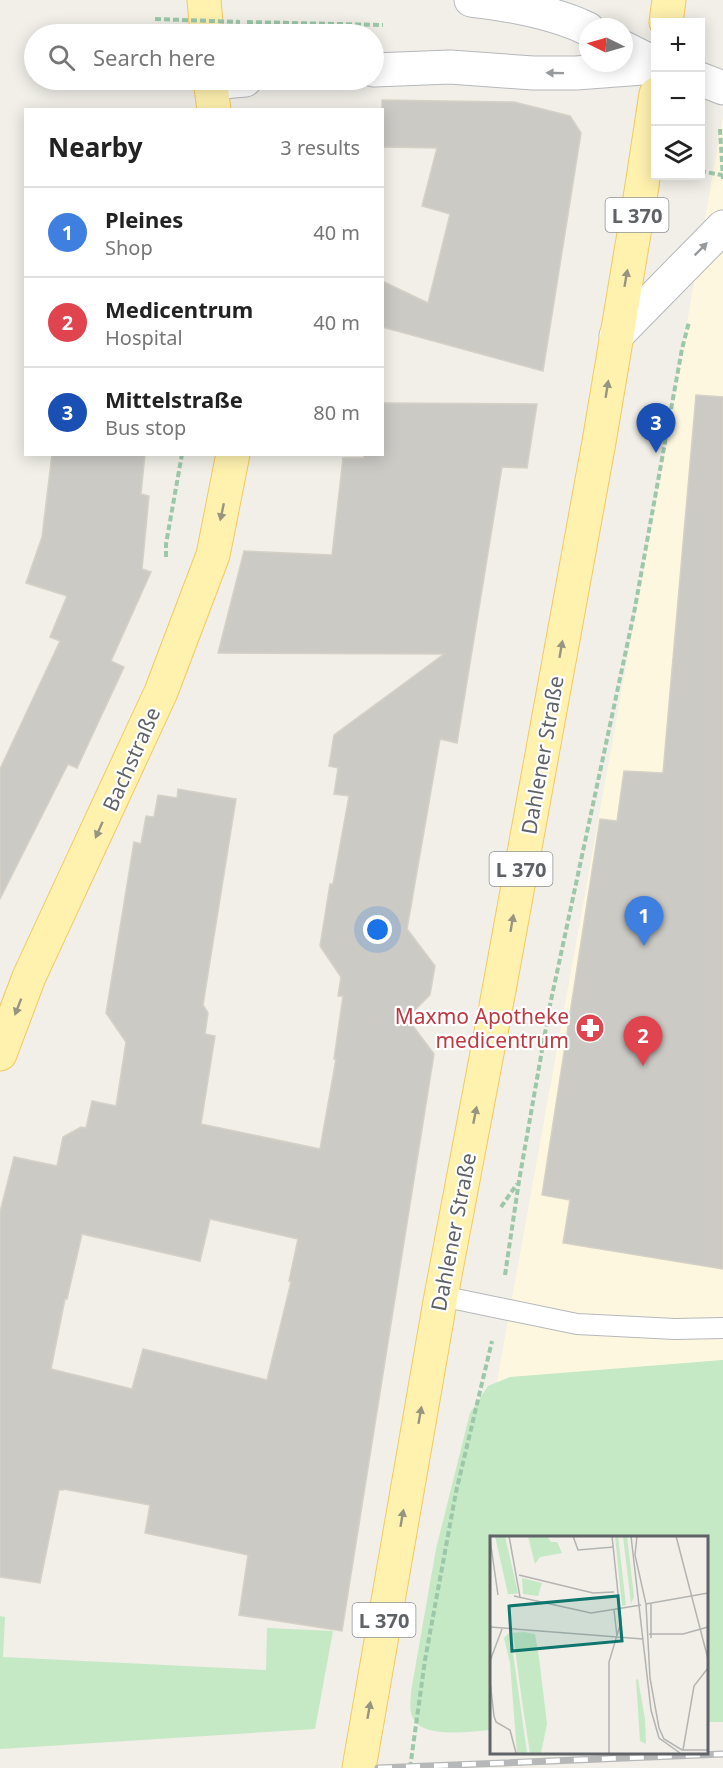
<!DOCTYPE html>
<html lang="en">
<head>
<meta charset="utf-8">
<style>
	body { margin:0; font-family:"Noto Sans",sans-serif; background:#f2f2f2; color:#222 }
	.controls { position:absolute; right:18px; top:18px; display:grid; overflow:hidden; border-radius:0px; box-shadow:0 3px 15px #0003 }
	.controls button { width:54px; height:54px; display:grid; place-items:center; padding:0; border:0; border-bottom:2px solid #e0e0e0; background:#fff; color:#222; font:30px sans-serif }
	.compass { position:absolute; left:579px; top:18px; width:54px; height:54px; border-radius:50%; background:#fff; box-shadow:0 3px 15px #0003; rotate:275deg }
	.you { position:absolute; left:378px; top:930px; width:21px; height:21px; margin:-15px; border:4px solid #fff; border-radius:50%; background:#1a73e8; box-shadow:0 0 0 9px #1a73e833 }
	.badge { display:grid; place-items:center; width:39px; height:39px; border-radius:50%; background:#ea4335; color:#fff; font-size:20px; font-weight:700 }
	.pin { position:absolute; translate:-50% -50px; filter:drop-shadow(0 2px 3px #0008) }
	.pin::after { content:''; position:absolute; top:32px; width:21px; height:18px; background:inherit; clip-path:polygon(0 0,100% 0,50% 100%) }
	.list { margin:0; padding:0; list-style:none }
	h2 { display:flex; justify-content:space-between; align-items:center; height:78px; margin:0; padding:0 24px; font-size:26px }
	h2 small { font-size:20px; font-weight:400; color:#767676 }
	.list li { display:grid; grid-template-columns:39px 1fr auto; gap:18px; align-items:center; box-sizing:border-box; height:90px; padding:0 24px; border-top:2px solid #e0e0e0 }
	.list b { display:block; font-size:22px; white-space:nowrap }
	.list p { margin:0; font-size:20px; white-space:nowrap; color:#767676 }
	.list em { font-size:20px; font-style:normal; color:#767676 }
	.icon { flex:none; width:33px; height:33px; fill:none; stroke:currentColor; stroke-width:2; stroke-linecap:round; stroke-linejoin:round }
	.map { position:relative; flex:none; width:723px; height:1768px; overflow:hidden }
	.search { position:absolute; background:#fff; box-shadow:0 3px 15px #0003; left:24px; top:24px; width:360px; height:66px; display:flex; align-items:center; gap:15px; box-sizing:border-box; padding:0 21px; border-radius:33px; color:#767676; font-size:22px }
	.panel { position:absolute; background:#fff; box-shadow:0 3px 15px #0003; left:24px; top:108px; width:360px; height:348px; border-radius:0px }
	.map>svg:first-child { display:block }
	.commercial { fill:#fef7e0 }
	.green { fill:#c5e8c5 }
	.building { fill:#cccac5; stroke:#d6d1c6; stroke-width:1.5; fill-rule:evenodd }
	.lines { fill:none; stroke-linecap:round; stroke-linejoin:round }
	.lane-casing { stroke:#b5b8bc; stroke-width:22 }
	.street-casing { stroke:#b5b8bc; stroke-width:35 }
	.secondary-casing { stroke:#b6babf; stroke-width:35 }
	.primary-casing { stroke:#f2c960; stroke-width:35 }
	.path { stroke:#9cc7a9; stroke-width:4; stroke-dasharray:6 3; stroke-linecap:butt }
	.lane { stroke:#fff; stroke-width:20 }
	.street { stroke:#fff; stroke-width:33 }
	.secondary { stroke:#fff; stroke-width:33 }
	.primary { stroke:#fff2af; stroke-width:33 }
	.rail-casing { stroke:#b6b7b8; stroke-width:7 }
	.rail { stroke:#fff; stroke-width:4.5; stroke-dasharray:14; stroke-linecap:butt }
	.path-bridge { stroke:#9cc7a9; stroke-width:4; stroke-dasharray:6 3; stroke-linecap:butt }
	.oneway { fill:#979a9d }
	.oneway2 { fill:#979581 }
	.labels { text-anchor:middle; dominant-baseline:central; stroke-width:4.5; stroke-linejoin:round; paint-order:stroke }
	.shield { fill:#fff; stroke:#8f9295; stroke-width:1.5 }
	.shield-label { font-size:20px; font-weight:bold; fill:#5f6368 }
	.street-label { font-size:21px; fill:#5f6368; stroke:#fff }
	.health-label { font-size:21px; fill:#be3a42; stroke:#fff; text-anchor:end }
	.inset-road { fill:none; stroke:#b3b3b1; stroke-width:1.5 }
	.view { fill:#0f766e; fill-opacity:0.15; stroke:#0f766e; stroke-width:3 }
	.inset-edge { fill:none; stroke:#5f6368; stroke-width:3 }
</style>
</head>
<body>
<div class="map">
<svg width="723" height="1768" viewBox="0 0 723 1768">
	<rect width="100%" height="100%" fill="#f1efe8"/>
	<!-- commercial -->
	<path class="commercial" d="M 723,116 L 723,1360 L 660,1366 L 496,1387 L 657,495 Z"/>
	<!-- green -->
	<path class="green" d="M 723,1360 L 723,1722 L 707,1722 L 706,1537 L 492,1537 L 492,1730 C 470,1731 421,1740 412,1716 C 409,1709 411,1699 411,1692 L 436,1549 L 470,1413 L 488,1386 L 510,1377 Z
		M 0,1616 L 5,1617 L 3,1657 L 266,1670 L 267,1628 L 333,1631 L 315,1729 L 0,1749 Z"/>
	<!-- building -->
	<path class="building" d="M 382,100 L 514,102 L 570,116 L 581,133 L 543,371 L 382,327 L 382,281 L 428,303 L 450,214 L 422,206 L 437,148 L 382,147 Z
		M 696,395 L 723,397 L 723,1269 L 563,1243 L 570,1200 L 542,1195 L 600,819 L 617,821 L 624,771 L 663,773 Z
		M 382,403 L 537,404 L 527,468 L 502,467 L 457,743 L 440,739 L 407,929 L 435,966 L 430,995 L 407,1018 L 434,1054 L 342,1631 L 239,1615 L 248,1555 L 145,1533 L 150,1505 L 63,1489 L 63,1490 L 59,1490 L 40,1583 L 0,1577 L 0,1212 L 14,1157 L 57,1166 L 63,1137 L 81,1127 L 86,1128 L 92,1101 L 116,1106 L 126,1042 L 106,1013 L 134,842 L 141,844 L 146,816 L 154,817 L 158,795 L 177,798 L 178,789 L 236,799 L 203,1005 L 208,1013 L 205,1034 L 215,1036 L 201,1124 L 320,1149 L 336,1059 L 334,1059 L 343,996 L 338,996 L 341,977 L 320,946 L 330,884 L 333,884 L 349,796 L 334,794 L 338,768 L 329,766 L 334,735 L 444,654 L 218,653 L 244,551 L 332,555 L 343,458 L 364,458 L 364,454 L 382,454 ZM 210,1219 L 298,1239 L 289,1281 L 291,1282 L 267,1380 L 143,1349 L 132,1389 L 51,1369 L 65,1299 L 67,1299 L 82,1234 L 200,1261 Z
		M 52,454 L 145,454 L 141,494 L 149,496 L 142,569 L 151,572 L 111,661 L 124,667 L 77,768 L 68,764 L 0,899 L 0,769 L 60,641 L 50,637 L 67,596 L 26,583 L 42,537 Z"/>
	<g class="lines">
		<!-- lane casing -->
		<g class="lane-casing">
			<path id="lane" d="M 441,1296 L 577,1324 L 675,1329 L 723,1328"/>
		</g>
		<!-- street casing -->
		<g class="street-casing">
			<path id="street" d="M 374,70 L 450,67 L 533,73 L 576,73 L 656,67
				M 700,79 L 723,88
				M 211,83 L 245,80
				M 616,336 L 723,227"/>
		</g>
		<!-- secondary casing -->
		<g class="secondary-casing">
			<path id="secondary" d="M 471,0 C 507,4 556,13 588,29
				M 624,48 L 656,64"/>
		</g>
		<!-- primary casing -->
		<g class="primary-casing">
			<path id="primary" d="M 204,0 L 207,34
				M 666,22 L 669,0
				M 210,80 L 214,110
				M 0,1054 L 29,977 L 161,692 L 213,555 L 233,454
				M 359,1768 L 441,1296 L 499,990 L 599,442 L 641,192 L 656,94"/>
		</g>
		<!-- path -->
		<path class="path" d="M 247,22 L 383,25
			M 720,129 L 723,179
			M 700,171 L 722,175
			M 166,557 L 166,544 L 182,454
			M 501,1207 L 517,1184
			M 505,1275 L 519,1181 L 550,1005 L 634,613 L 682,349 L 689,322
			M 410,1768 L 425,1660 L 456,1492 L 492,1341"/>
		<!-- lane -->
		<use href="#lane" class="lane"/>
		<!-- street -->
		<use href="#street" class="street"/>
		<!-- secondary -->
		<use href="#secondary" class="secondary"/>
		<!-- primary -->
		<use href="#primary" class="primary"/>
		<!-- rail casing -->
		<g class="rail-casing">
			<path id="rail" d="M 378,1768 L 723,1754"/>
		</g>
		<!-- rail -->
		<use href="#rail" class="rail"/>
		<!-- path-bridge -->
		<path class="path-bridge" d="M 155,19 L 240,22"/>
	</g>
	<!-- one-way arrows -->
	<defs><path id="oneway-solid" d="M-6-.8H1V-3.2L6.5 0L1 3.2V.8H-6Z" transform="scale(1.5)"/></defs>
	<g class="oneway">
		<use href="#oneway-solid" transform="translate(555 73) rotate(-179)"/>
		<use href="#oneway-solid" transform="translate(701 249) rotate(-45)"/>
	</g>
	<g class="oneway2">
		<use href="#oneway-solid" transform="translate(626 278) rotate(-80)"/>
		<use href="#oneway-solid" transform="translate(607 389) rotate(-81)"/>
		<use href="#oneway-solid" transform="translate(222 512) rotate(102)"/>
		<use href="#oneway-solid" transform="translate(561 649) rotate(-80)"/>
		<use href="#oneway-solid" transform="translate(99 830) rotate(114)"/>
		<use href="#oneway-solid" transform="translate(512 923) rotate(-80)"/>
		<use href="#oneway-solid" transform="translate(18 1007) rotate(111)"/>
		<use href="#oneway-solid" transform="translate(475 1115) rotate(-79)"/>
		<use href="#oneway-solid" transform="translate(420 1415) rotate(-80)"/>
		<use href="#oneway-solid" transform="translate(402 1518) rotate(-80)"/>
		<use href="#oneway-solid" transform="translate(369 1710) rotate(-80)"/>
	</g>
	<!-- icons -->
	<defs>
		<g id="pharmacy-disc" transform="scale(1.5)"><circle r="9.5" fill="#e0444e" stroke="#fff"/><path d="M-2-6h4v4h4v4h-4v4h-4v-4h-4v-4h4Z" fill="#fff"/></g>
	</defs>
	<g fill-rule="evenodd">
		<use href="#pharmacy-disc" x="590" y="1028"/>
	</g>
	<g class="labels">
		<!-- shield labels -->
		<g class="shield">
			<rect x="605.5" y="198" width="63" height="34" rx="4.5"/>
			<rect x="489.5" y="852" width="63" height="34" rx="4.5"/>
			<rect x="352.5" y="1603" width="63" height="34" rx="4.5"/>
		</g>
		<g class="shield-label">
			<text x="637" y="215">L 370</text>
			<text x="521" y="869">L 370</text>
			<text x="384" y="1620">L 370</text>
		</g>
		<!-- street labels -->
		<g class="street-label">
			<text transform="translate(542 755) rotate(-80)">Dahlener Straße</text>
			<text transform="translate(131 759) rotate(-66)">Bachstraße</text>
			<text transform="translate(453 1232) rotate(-79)">Dahlener Straße</text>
		</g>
		<!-- health labels -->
		<g class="health-label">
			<text x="569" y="1016">Maxmo Apotheke<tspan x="569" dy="24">medicentrum</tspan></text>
		</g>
	</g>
	<!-- overview -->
	<g transform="translate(490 1536)">
		<rect width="218" height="218" fill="#f1efe8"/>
		<path d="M 5,0 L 15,0 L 28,57 L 25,58 L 18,58 ZM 38,0 L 57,0 L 61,6 L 67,6 L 72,17 L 50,21 L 45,28 ZM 125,0 L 128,0 L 136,69 L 132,70 ZM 133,0 L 137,0 L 144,61 L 141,68 ZM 32,42 L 52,47 L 48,60 L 33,58 ZM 20,96 L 37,217 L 27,217 L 20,127 L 14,102 ZM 34,96 L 45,98 L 49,122 L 57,188 L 51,217 L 40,217 L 32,165 L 23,97 ZM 146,144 L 148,143 L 155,183 L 156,208 L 150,205 Z" fill="#c5e8c5"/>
		<path class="inset-road" d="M 19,0 L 30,61M 83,0 L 88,14 L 124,11M 141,0 L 161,174 L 169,202 L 190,217M 147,0 L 145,19 L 156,68 L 160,142 L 169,192 L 174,203 L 192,214 L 218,214M 186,0 L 218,123M 0,3 L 8,59M 29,39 L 103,57 L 124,56M 24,60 L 101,77 L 151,69M 156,68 L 218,57M 124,74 L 127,100M 0,91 L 153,103M 159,98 L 193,98 L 218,91M 161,102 L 161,68M 0,125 L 12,93M 0,145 L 4,180 L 6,186 L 20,194 L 26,217M 193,214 L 204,150 L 218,132M 119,217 L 119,126 L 131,86 L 122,0"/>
		<path class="view" d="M 128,60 L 132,105 L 22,115 L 19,70 Z"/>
		<rect width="218" height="218" class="inset-edge"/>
	</g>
</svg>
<div class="controls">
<button>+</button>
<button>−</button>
<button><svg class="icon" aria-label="layers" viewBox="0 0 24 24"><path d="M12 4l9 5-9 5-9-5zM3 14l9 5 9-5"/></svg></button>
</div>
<svg class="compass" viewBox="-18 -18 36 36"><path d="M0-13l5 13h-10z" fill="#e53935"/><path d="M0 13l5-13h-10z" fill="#767676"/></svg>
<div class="you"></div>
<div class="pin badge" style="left:644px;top:946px;background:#3f7fe0">1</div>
<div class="pin badge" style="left:643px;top:1066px;background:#e0444e">2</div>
<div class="pin badge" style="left:656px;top:453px;background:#1a4fb4">3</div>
<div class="search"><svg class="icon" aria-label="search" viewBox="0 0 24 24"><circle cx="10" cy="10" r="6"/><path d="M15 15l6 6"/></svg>Search here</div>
<section class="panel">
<h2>Nearby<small>3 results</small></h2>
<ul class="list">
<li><span class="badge" style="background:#3f7fe0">1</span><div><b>Pleines</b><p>Shop</p></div><em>40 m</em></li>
<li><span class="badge" style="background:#e0444e">2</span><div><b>Medicentrum</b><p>Hospital</p></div><em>40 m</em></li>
<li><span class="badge" style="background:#1a4fb4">3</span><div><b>Mittelstraße</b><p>Bus stop</p></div><em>80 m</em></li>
</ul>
</section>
</div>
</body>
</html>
